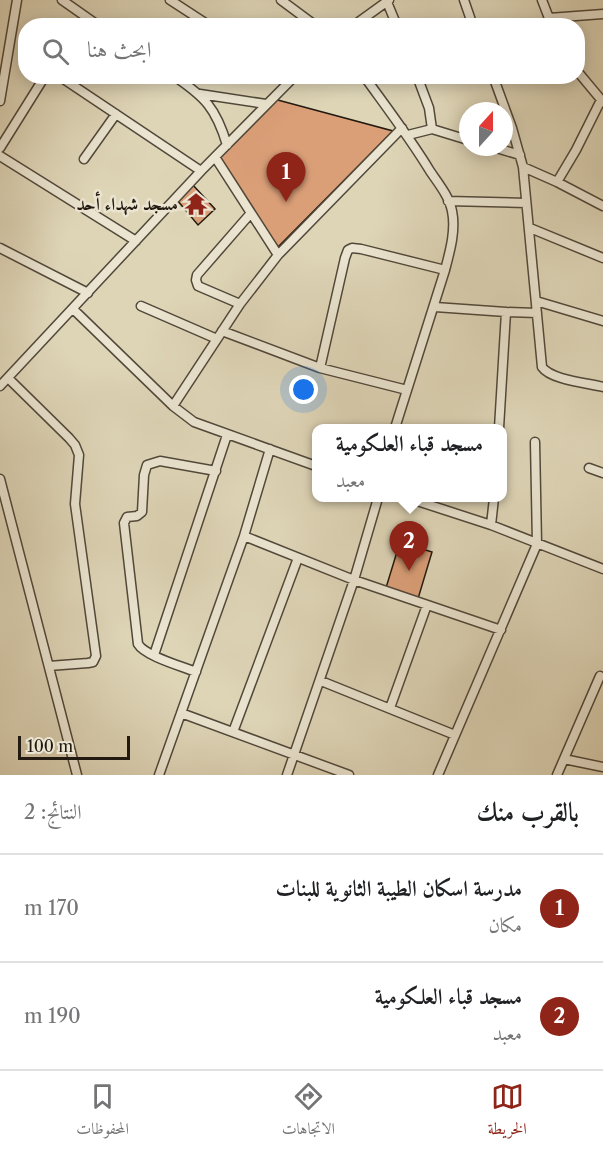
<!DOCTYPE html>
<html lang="ar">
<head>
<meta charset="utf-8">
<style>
	body { margin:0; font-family:"Libre Caslon Text",Amiri,serif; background:#f2f2f2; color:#202124; direction:rtl }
	.compass { position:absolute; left:459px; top:102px; width:54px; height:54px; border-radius:50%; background:#fff; box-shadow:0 3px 15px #0003; rotate:21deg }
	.scale { position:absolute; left:18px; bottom:15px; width:112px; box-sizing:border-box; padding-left:6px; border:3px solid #221910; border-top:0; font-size:16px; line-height:21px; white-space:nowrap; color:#221910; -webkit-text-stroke:4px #eae4d0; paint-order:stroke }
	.you { position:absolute; left:304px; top:390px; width:21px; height:21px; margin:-15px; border:4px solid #fff; border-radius:50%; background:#1a73e8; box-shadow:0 0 0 9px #1a73e833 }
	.badge { display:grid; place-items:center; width:39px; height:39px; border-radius:50%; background:#8f2418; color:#fff; font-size:20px; font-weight:700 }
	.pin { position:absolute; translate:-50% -50px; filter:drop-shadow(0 2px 3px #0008) }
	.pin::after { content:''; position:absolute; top:32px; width:21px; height:18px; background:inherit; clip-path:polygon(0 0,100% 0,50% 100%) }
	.popup { position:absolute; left:312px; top:424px; width:195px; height:78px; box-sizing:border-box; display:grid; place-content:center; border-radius:12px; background:#fff; filter:drop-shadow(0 2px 4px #0005); font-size:20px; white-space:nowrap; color:#757577 }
	.popup b { font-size:22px; color:#202124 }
	.popup::after { content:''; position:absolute; left:50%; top:100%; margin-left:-12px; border:12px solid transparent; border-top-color:#fff }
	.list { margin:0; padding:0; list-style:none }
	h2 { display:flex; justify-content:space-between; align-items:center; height:78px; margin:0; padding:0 24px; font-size:26px }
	h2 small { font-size:20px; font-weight:400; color:#757577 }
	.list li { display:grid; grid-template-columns:39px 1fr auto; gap:18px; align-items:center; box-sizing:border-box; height:108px; padding:0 24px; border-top:2px solid #e0e0e0 }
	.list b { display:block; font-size:22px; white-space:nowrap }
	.list p { margin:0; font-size:20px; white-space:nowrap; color:#757577 }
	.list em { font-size:20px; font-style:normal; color:#757577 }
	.icon { flex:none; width:33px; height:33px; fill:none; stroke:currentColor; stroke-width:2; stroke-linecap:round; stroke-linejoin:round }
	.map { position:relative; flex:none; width:603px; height:775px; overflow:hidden; direction:ltr }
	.search { position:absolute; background:#fff; box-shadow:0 3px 15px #0003; left:18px; right:18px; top:18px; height:66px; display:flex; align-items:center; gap:15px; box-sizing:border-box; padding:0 21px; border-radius:24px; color:#757577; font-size:22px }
	.sheet { height:294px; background:#fff }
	nav { display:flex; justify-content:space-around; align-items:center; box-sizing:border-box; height:84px; border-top:2px solid #e0e0e0; background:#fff; font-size:16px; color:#757577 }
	nav a { display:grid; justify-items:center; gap:3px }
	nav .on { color:#8f2418 }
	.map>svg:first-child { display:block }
	.building { fill:#db9f78; stroke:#221910; stroke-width:1.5 }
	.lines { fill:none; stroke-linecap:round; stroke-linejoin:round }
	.minor-casing { stroke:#51483a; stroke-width:11 }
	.minor { stroke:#eae4d0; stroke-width:8 }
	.labels { text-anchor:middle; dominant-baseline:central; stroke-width:5; stroke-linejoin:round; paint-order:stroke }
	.poi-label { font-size:18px; font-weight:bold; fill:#221910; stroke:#eae4d0; text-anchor:end }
</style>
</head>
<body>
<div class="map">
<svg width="603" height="775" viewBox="0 0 603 775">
	<rect width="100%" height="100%" fill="#ded5b7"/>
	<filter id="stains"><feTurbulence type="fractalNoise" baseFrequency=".00333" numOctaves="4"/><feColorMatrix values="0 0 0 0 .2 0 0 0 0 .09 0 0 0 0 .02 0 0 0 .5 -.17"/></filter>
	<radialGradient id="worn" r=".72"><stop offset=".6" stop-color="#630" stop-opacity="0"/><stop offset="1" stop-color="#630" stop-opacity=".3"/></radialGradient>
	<!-- building -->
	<path class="building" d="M 274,99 L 393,131 L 278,247 L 218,157 Z
		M 192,184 L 215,209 L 198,225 L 177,200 Z
		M 400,542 L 432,552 L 417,602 L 385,591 Z"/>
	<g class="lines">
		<!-- minor casing -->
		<g class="minor-casing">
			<path id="minor" d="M 62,0 L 99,26
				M 170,0 L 210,26
				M 281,0 L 316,26
				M 464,0 L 473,26
				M 542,0 L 552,26
				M 387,2 L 397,26
				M 549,18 L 603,14
				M 353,26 L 389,0
				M 578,72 L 603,102
				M 59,76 L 201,171
				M 174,76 C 205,97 216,108 227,145
				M 364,76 C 387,108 410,138 430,171 C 438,183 449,196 452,211 C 456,230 450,251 445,270 L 395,428
				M 493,76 L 512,128 L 523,167 L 542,367 C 551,380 588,383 603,387
				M 200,94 L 266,104
				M 0,101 L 17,0
				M 432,129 L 468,140
				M 408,135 L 432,129 L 429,108 L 417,76
				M 493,147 L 520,155
				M 0,148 L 45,76
				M 0,156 L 136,241
				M 215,157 L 278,255 L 402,128
				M 84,159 L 116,114
				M 523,167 L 557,182 L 603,206
				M 557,182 L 576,150 L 601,100
				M 448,201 L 526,203
				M 530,228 L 603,258
				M 0,248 L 88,293
				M 536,301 L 603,321
				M 240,304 L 198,286 L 196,280 L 197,275 L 251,213
				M 141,306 L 217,339
				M 435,307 L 506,312 L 499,428
				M 73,309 L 173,406 L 194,422 L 316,466
				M 506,312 L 537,313
				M 222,331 L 320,368 L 407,390
				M 320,368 L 345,258 L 348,250 L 352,248 L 361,249 L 445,270
				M 8,378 L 69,438 L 75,445 L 79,455 L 75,504 L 96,656 L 93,662 L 88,663 L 49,666
				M 0,386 L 201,171 L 295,76
				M 173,406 L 240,304 L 278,255
				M 589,468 L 603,473
				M 0,479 L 77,775
				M 408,498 L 491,525 L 603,569
				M 491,525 L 494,498
				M 244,536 L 354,580 L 501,630
				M 154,655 L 227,435
				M 196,672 C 181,666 145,656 138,644 L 124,523 L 127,517 L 137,516 L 142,512 L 144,475 L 147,465 L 160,461 L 216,471
				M 321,681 L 455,735
				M 390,708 L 427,605
				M 181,713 L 349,775
				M 233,732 L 298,558
				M 564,759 L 603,767
				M 159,775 L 244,536 L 270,449
				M 287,775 L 354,580 L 378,498
				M 438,775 L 537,544 L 535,442
				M 557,775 L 600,676"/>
		</g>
		<!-- minor -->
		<use href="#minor" class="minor"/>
	</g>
	<!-- icons -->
	<defs>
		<g id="temple-bare" transform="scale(1.8)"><path d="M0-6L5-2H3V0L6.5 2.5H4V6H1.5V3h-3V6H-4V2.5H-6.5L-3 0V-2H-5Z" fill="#8f2418" stroke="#eae4d0" stroke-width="2.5" paint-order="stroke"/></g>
	</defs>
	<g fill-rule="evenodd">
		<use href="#temple-bare" x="196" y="204"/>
	</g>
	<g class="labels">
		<!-- poi labels -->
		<g class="poi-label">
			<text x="178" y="204">مسجد شهداء أحد</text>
		</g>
	</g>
	<rect width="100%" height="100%" filter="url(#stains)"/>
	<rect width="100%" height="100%" fill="url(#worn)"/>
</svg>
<svg class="compass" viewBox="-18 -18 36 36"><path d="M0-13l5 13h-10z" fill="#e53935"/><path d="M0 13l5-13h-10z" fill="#757577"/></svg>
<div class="scale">100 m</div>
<div class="you"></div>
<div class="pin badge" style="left:286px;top:202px">1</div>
<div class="pin badge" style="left:409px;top:571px">2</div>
<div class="popup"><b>مسجد قباء العلكومية</b>معبد</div>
<div class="search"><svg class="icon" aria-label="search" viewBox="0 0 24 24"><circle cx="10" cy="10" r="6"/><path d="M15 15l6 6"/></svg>ابحث هنا</div>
</div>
<section class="sheet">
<h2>بالقرب منك<small>النتائج: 2</small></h2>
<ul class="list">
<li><span class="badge">1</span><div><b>مدرسة اسكان الطيبة الثانوية للبنات</b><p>مكان</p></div><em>170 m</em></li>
<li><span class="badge">2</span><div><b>مسجد قباء العلكومية</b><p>معبد</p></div><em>190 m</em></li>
</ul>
</section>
<nav>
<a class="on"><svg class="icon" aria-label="map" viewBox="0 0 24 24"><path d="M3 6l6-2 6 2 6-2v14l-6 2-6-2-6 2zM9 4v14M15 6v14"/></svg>الخريطة</a>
<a><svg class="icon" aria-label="directions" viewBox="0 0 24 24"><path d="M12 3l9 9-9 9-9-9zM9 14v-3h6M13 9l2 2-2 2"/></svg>الاتجاهات</a>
<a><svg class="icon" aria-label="saved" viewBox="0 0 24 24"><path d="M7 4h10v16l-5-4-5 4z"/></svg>المحفوظات</a>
</nav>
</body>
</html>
